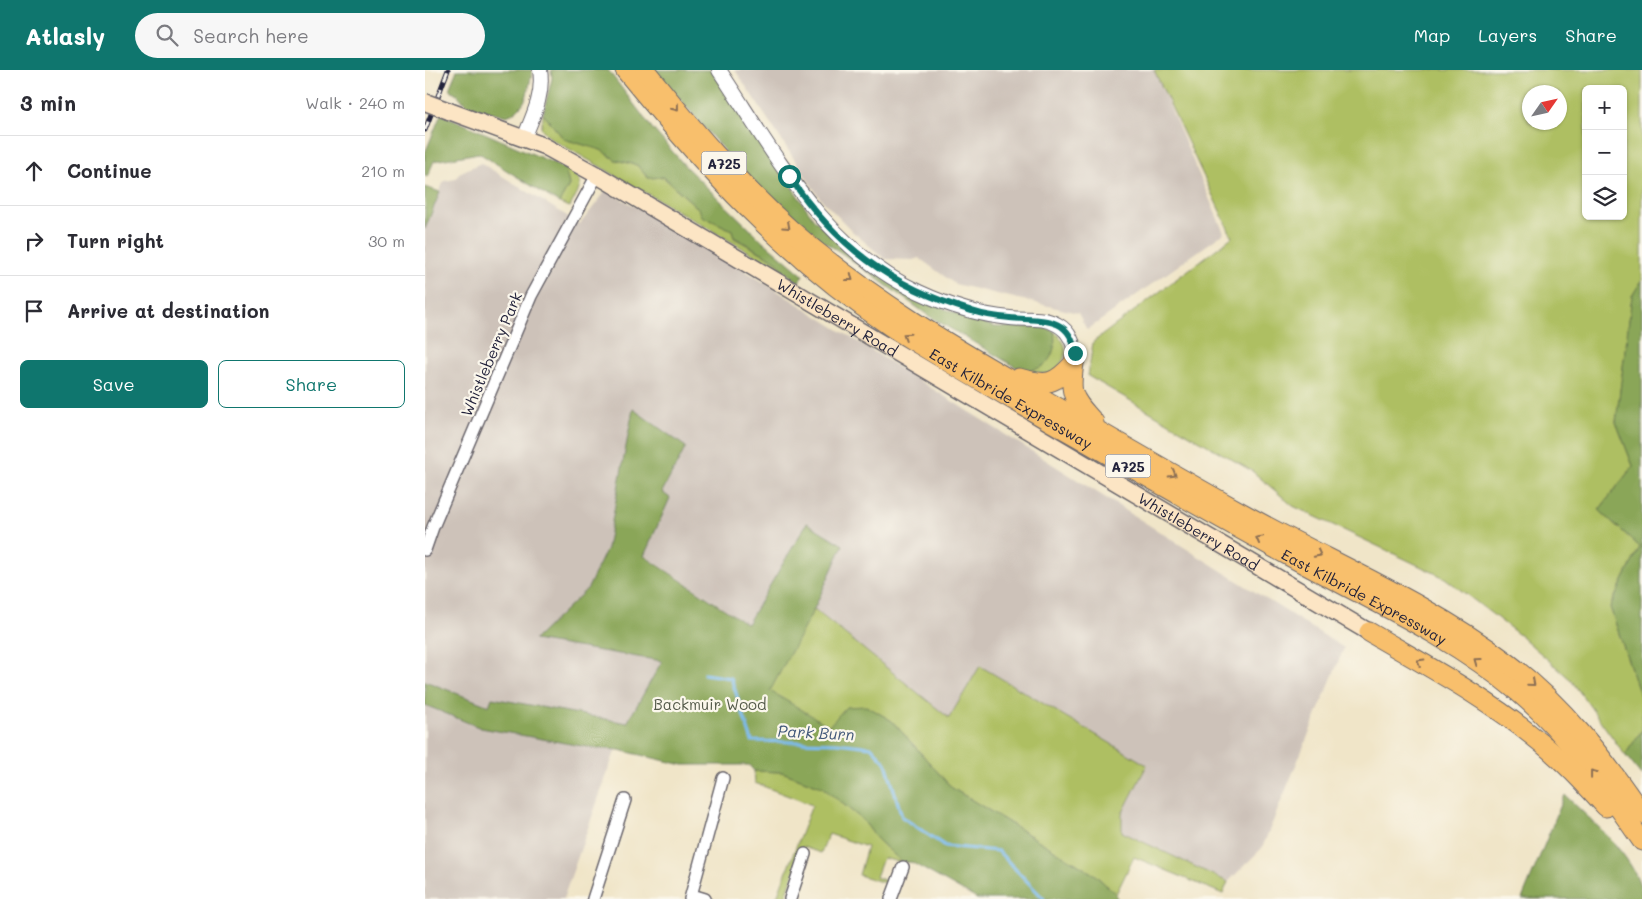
<!DOCTYPE html>
<html lang="en">
<head>
<meta charset="utf-8">
<style>
	body { margin:0; font-family:Mali,sans-serif; background:#f7f7f7; color:#2b2b33 }
	.controls { position:absolute; right:15px; top:15px; display:grid; overflow:hidden; border-radius:8px; box-shadow:0 1px 4px #0004 }
	.controls button { width:45px; height:45px; display:grid; place-items:center; padding:0; border:0; border-bottom:1px solid #e1e1e2; background:#fff; color:#2b2b33; font:25px sans-serif }
	.compass { position:absolute; left:1097px; top:15px; width:45px; height:45px; border-radius:50%; background:#fff; box-shadow:0 1px 4px #0004; rotate:56deg }
	.stop { position:absolute; width:15px; height:15px; margin:-11px; border:4px solid #0f766e; border-radius:50%; background:#fff }
	.stop.end { background:#0f766e; border-color:#fff; box-shadow:0 1px 5px #0008 }
	.list { margin:0; padding:0; list-style:none }
	h2 { display:flex; justify-content:space-between; align-items:center; height:65px; margin:0; padding:0 20px; font-size:21px }
	h2 small { font-size:16px; font-weight:400; color:#7c7c81 }
	.list li { display:grid; grid-template-columns:32px 1fr auto; gap:15px; align-items:center; box-sizing:border-box; height:70px; padding:0 20px; border-top:1px solid #e1e1e2 }
	.list b { display:block; font-size:19px; white-space:nowrap }
	.list em { font-size:16px; font-style:normal; color:#7c7c81 }
	.actions { display:flex; gap:10px; padding:15px 20px }
	.actions a { flex:1; padding:11px 0; border:1px solid #0f766e; border-radius:8px; text-align:center; font-size:18px; color:#0f766e }
	.actions .main { background:#0f766e; color:#fff }
	.icon { flex:none; width:28px; height:28px; fill:none; stroke:currentColor; stroke-width:2; stroke-linecap:round; stroke-linejoin:round }
	.map { position:relative; flex:none; width:1217px; height:829px; overflow:hidden }
	header { display:flex; align-items:center; gap:30px; box-sizing:border-box; height:70px; padding:0 25px; background:#0f766e; color:#fff }
	header strong { font-size:24px }
	nav { display:flex; gap:28px; margin-inline-start:auto; font-size:18px }
	.search { width:350px; height:45px; background:#f7f7f7; display:flex; align-items:center; gap:12px; box-sizing:border-box; padding:0 18px; border-radius:28px; color:#7c7c81; font-size:19px }
	main { display:flex }
	aside { flex:1; background:#fff }
	.map>svg:first-child { display:block }
	.industrial { fill:#cdc2b9 }
	.green { fill:#aebf62; stroke:#68704e; fill-rule:evenodd }
	.forest { fill:#8aa658; stroke:#56644a }
	.lines { fill:none; stroke-linecap:round; stroke-linejoin:round }
	.stream { stroke:#7cbcf0; stroke-width:3 }
	.minor-casing { stroke:#6a666c; stroke-width:14 }
	.tertiary-casing { stroke:#6a666c; stroke-width:16 }
	.secondary-casing { stroke:#6a666c; stroke-width:19 }
	.trunk-casing { stroke:#6a666c; stroke-width:21 }
	.minor { stroke:#fff; stroke-width:11 }
	.tertiary { stroke:#fff; stroke-width:14 }
	.secondary { stroke:#fce5c4; stroke-width:16 }
	.trunk { stroke:#f8bf6c; stroke-width:19 }
	.rail-casing { stroke:#22223b; stroke-width:5 }
	.rail { stroke:#fbf7ec; stroke-width:3; stroke-dasharray:9; stroke-linecap:butt }
	.secondary-bridge-casing { stroke:#6a666c; stroke-width:19; stroke-linecap:butt }
	.secondary-bridge { stroke:#fce5c4; stroke-width:16 }
	.oneway { stroke:#8d7054 }
	.route { stroke:#0f766e; stroke-width:6 }
	.labels { text-anchor:middle; dominant-baseline:central; stroke-width:4.5; stroke-linejoin:round; paint-order:stroke }
	.shield { fill:#fbf7ec; stroke:#636270; stroke-width:1 }
	.shield-label { font-size:14px; font-weight:bold; fill:#22223b }
	.street-label { font-size:15px; fill:#22223b; stroke:#fbf7ec }
	.park-label { font-size:15px; fill:#535949; stroke:#fbf7ec }
	.water-label { font-size:16px; font-style:italic; fill:#42587a; stroke:#fbf7ec }
</style>
</head>
<body>
<header>
<strong>Atlasly</strong>
<div class="search"><svg class="icon" aria-label="search" viewBox="0 0 24 24"><circle cx="10" cy="10" r="6"/><path d="M15 15l6 6"/></svg>Search here</div>
<nav><a>Map</a><a>Layers</a><a>Share</a></nav>
</header>
<main>
<aside>
<h2>3 min<small>Walk · 240 m</small></h2>
<ul class="list">
<li><svg class="icon" aria-label="ahead" viewBox="0 0 24 24"><path d="M12 20V5M6 11l6-6 6 6"/></svg><div><b>Continue</b></div><em>210 m</em></li>
<li><svg class="icon" aria-label="right" viewBox="0 0 24 24"><path d="M7 20v-9h11M14 6l5 5-5 5"/></svg><div><b>Turn right</b></div><em>30 m</em></li>
<li><svg class="icon" aria-label="arrive" viewBox="0 0 24 24"><path d="M6 21V4h12l-3 4 3 4H6"/></svg><div><b>Arrive at destination</b></div></li>
</ul>
<div class="actions"><a class="main">Save</a><a>Share</a></div>
</aside>
<div class="map">
<svg width="1217" height="829" viewBox="0 0 1217 829">
	<rect width="100%" height="100%" fill="#fbf7ec"/>
	<filter id="ink" filterUnits="userSpaceOnUse"><feTurbulence type="fractalNoise" baseFrequency=".02" numOctaves="2"/><feDisplacementMap in="SourceGraphic" scale="10" xChannelSelector="R" yChannelSelector="G"/><feConvolveMatrix kernelMatrix="1 2 1 2 8 2 1 2 1" color-interpolation-filters="sRGB"/></filter>
	<filter id="wash" filterUnits="userSpaceOnUse"><feTurbulence type="fractalNoise" baseFrequency=".0096" numOctaves="4" result="noise"/><feDisplacementMap in="SourceGraphic" scale="20" xChannelSelector="R" yChannelSelector="G"/><feGaussianBlur stdDeviation="1.12" result="paint"/><feColorMatrix in="noise" values="0 0 0 0 0 0 0 0 0 0 0 0 0 0 0 0 0 1.4 0 .05"/><feComposite in="paint" operator="in"/></filter>
	<g filter="url(#wash)">
		<rect width="100%" height="100%" fill="#f0e5c8"/>
		<!-- industrial -->
		<path class="industrial" d="M 310,0 L 729,0 L 799,163 L 662,260 L 653,243 L 530,214 L 494,188 L 488,190 L 460,189 L 428,162 L 395,128 Z
			M 56,93 L 155,154 L 181,121 L 254,159 L 919,578 L 837,778 L 803,812 L 697,762 L 697,744 L 722,696 L 555,596 L 524,649 L 389,539 L 418,475 L 383,453 L 323,554 L 219,485 L 245,428 L 237,422 L 261,377 L 208,340 L 182,478 L 163,518 L 110,570 L 238,591 L 202,653 L 188,687 L 138,829 L 0,829 L 0,158 L 19,111 L 31,109 L 34,103 Z"/>
		<!-- green -->
		<path class="green" d="M 729,0 L 1217,0 L 1217,210 L 1207,226 L 1191,352 L 1208,396 L 1174,440 L 1215,477 L 1185,537 L 1217,631 L 1217,660 L 1200,685 L 1146,610 L 1097,567 L 1020,508 L 868,436 L 827,401 L 663,306 L 668,272 L 807,167 ZM 1161,19 L 1198,19 L 1198,146 L 1161,146 ZM 1104,22 L 1134,22 L 1134,52 L 1104,52 Z
			M 118,44 L 139,69 L 176,80 L 191,90 L 212,95 L 223,108 L 238,107 L 274,139 L 277,146 L 307,160 L 309,168 L 351,191 L 361,203 L 125,68 L 116,58 Z
			M 140,98 C 164,111 155,116 145,137 L 134,133 L 144,115 Z
			M 629,261 C 648,278 641,290 626,305 L 602,301 C 624,297 632,282 629,261 Z
			M 389,539 L 524,648 L 555,596 L 722,695 L 697,744 L 697,762 L 803,812 L 798,824 L 709,787 L 691,824 L 670,805 L 527,718 L 467,651 L 442,637 L 404,656 L 340,621 Z
			M 329,701 L 357,702 L 397,717 L 438,750 L 452,769 L 478,793 L 458,788 L 451,807 L 467,813 L 466,815 L 434,805 L 442,777 L 404,764 L 396,783 L 378,777 L 360,829 L 351,829 L 387,735 L 330,713 Z"/>
		<!-- forest -->
		<path class="forest" d="M 32,0 L 107,0 L 107,3 C 102,24 103,36 82,46 L 42,36 L 32,24 L 24,19 Z
			M 126,0 L 183,0 L 227,58 L 261,97 L 333,167 L 378,205 L 374,212 L 361,203 L 351,191 L 309,167 L 307,160 L 277,146 L 274,139 L 239,107 L 223,108 L 212,95 L 191,90 L 176,80 L 139,69 L 118,44 L 127,8 Z
			M 230,0 L 287,0 L 388,148 L 432,190 L 486,225 L 540,247 L 570,257 L 618,257 L 629,261 C 633,285 620,305 594,299 L 504,246 L 412,180 L 384,163 L 352,135 L 302,84 Z
			M 16,44 L 140,98 L 144,115 L 134,133 L 54,83 L 9,91 L 2,107 L 0,106 L 0,83 Z
			M 0,117 L 15,122 L 0,159 Z
			M 1217,210 L 1217,631 L 1185,537 L 1215,477 L 1174,440 L 1208,396 L 1191,352 L 1207,226 Z
			M 208,339 L 261,377 L 237,422 L 245,428 L 219,486 L 322,554 L 382,453 L 418,475 L 389,539 L 345,621 L 404,656 L 421,637 L 442,636 L 467,651 L 527,718 L 670,805 L 691,824 L 692,829 L 552,829 L 486,792 L 478,793 L 452,769 L 438,750 L 397,717 L 357,702 L 329,701 L 324,695 L 258,695 L 194,680 L 168,678 L 56,658 L 0,635 L 0,611 L 64,636 L 67,628 L 202,653 L 237,591 L 109,570 L 163,518 L 182,478 Z
			M 1217,660 L 1217,706 L 1200,685 Z
			M 1140,725 C 1166,751 1217,791 1217,829 L 1097,829 Z"/>
		<g class="lines">
			<!-- stream -->
			<path class="stream" d="M 279,604 L 306,608 L 327,671 L 412,673 L 446,677 L 461,693 L 477,747 L 520,776 L 573,781 L 619,829"/>
		</g>
	</g>
	<g filter="url(#ink)">
		<g class="lines">
			<!-- minor casing -->
			<g class="minor-casing">
				<path id="minor" d="M 0,480 L 8,457 L 106,226 L 172,105
					M 267,825 L 280,829
					M 168,829 L 200,730
					M 265,829 L 298,708
					M 365,829 L 380,784
					M 466,829 L 478,797"/>
			</g>
			<!-- tertiary casing -->
			<g class="tertiary-casing">
				<path id="tertiary" d="M 294,0 C 350,84 398,178 494,222 C 522,235 554,245 585,248 C 601,250 619,246 633,255 C 644,261 650,274 650,287
					M 99,68 C 108,46 119,25 115,0"/>
			</g>
			<!-- secondary casing -->
			<g class="secondary-casing">
				<g id="secondary">
					<path id="s1" d="M 24,41 L 119,76 L 172,105 L 944,562"/>
				</g>
			</g>
			<!-- trunk casing -->
			<g class="trunk-casing">
				<g id="trunk">
					<path id="s2" d="M 200,0 C 281,99 358,184 465,256 C 514,288 565,316 616,346 C 698,393 781,441 864,486 C 942,529 1024,564 1093,622 C 1143,664 1180,718 1217,771"/>
					<path d="M 220,0 C 265,56 311,111 365,159 C 443,228 531,279 622,331 C 687,369 753,407 819,444 C 907,493 1002,532 1083,593 C 1137,634 1179,688 1217,744"/>
					<path d="M 650,287 C 644,323 645,326 669,352"/>
					<path d="M 594,308 C 622,316 629,315 649,293"/>
					<path d="M 944,562 C 1000,595 1059,626 1110,668 C 1136,688 1159,713 1181,737"/>
				</g>
			</g>
			<!-- minor -->
			<use href="#minor" class="minor"/>
			<!-- tertiary -->
			<use href="#tertiary" class="tertiary"/>
			<!-- secondary -->
			<use href="#secondary" class="secondary"/>
			<!-- trunk -->
			<use href="#trunk" class="trunk"/>
			<!-- rail casing -->
			<g class="rail-casing">
				<path id="rail" d="M 0,60 L 23,0"/>
			</g>
			<!-- rail -->
			<use href="#rail" class="rail"/>
			<!-- secondary-bridge casing -->
			<g class="secondary-bridge-casing">
				<path id="secondary-bridge" d="M 0,32 L 24,41"/>
			</g>
			<!-- secondary-bridge -->
			<use href="#secondary-bridge" class="secondary-bridge"/>
		</g>
		<!-- one-way arrows -->
		<defs><path id="oneway-chevron" d="M-2-3.5L2.5 0L-2 3.5" fill="none" stroke-width="1.6" stroke-linecap="round" stroke-linejoin="round" transform="scale(1.25)"/></defs>
		<g class="oneway">
			<use href="#oneway-chevron" transform="translate(251 38) rotate(51)"/>
			<use href="#oneway-chevron" transform="translate(362 156) rotate(42)"/>
			<use href="#oneway-chevron" transform="translate(425 208) rotate(38)"/>
			<use href="#oneway-chevron" transform="translate(481 266) rotate(-147)"/>
			<use href="#oneway-chevron" transform="translate(748 404) rotate(30)"/>
			<use href="#oneway-chevron" transform="translate(834 469) rotate(-151)"/>
			<use href="#oneway-chevron" transform="translate(893 484) rotate(27)"/>
			<use href="#oneway-chevron" transform="translate(1052 591) rotate(-144)"/>
			<use href="#oneway-chevron" transform="translate(995 592) rotate(-149)"/>
			<use href="#oneway-chevron" transform="translate(1107 613) rotate(41)"/>
			<use href="#oneway-chevron" transform="translate(1168 703) rotate(-128)"/>
		</g>
	</g>
	<g class="lines" filter="url(#ink)">
		<!-- route -->
		<path class="route" d="M 364,106 C 411,176 466,217 547,241 C 559,245 572,247 585,248 C 612,251 646,244 650,283"/>
	</g>
	<g class="labels">
		<!-- shield labels -->
		<g class="shield">
			<rect x="276.5" y="81.5" width="45" height="23" rx="4"/>
			<rect x="680.5" y="384.5" width="45" height="23" rx="4"/>
		</g>
		<g class="shield-label">
			<text x="299" y="93">A725</text>
			<text x="703" y="396">A725</text>
		</g>
		<!-- street labels -->
		<g class="street-label">
			<text stroke="none"><textPath href="#s1" startOffset="441">Whistleberry Road</textPath></text>
			<text transform="translate(66 284) rotate(-67)">Whistleberry Park</text>
			<text stroke="none"><textPath href="#s2" startOffset="511">East Kilbride Expressway</textPath></text>
			<text stroke="none"><textPath href="#s1" startOffset="861">Whistleberry Road</textPath></text>
			<text stroke="none"><textPath href="#s2" startOffset="916">East Kilbride Expressway</textPath></text>
		</g>
		<!-- park labels -->
		<g class="park-label">
			<text x="285" y="634">Backmuir Wood</text>
		</g>
		<!-- water labels -->
		<g class="water-label">
			<text transform="translate(391 662) rotate(3)">Park Burn</text>
		</g>
	</g>
</svg>
<div class="controls">
<button>+</button>
<button>−</button>
<button><svg class="icon" aria-label="layers" viewBox="0 0 24 24"><path d="M12 4l9 5-9 5-9-5zM3 14l9 5 9-5"/></svg></button>
</div>
<svg class="compass" viewBox="-18 -18 36 36"><path d="M0-13l5 13h-10z" fill="#e53935"/><path d="M0 13l5-13h-10z" fill="#7c7c81"/></svg>
<div class="stop" style="left:364px;top:106px"></div>
<div class="stop end" style="left:650px;top:283px"></div>
</div>
</main>
</body>
</html>
